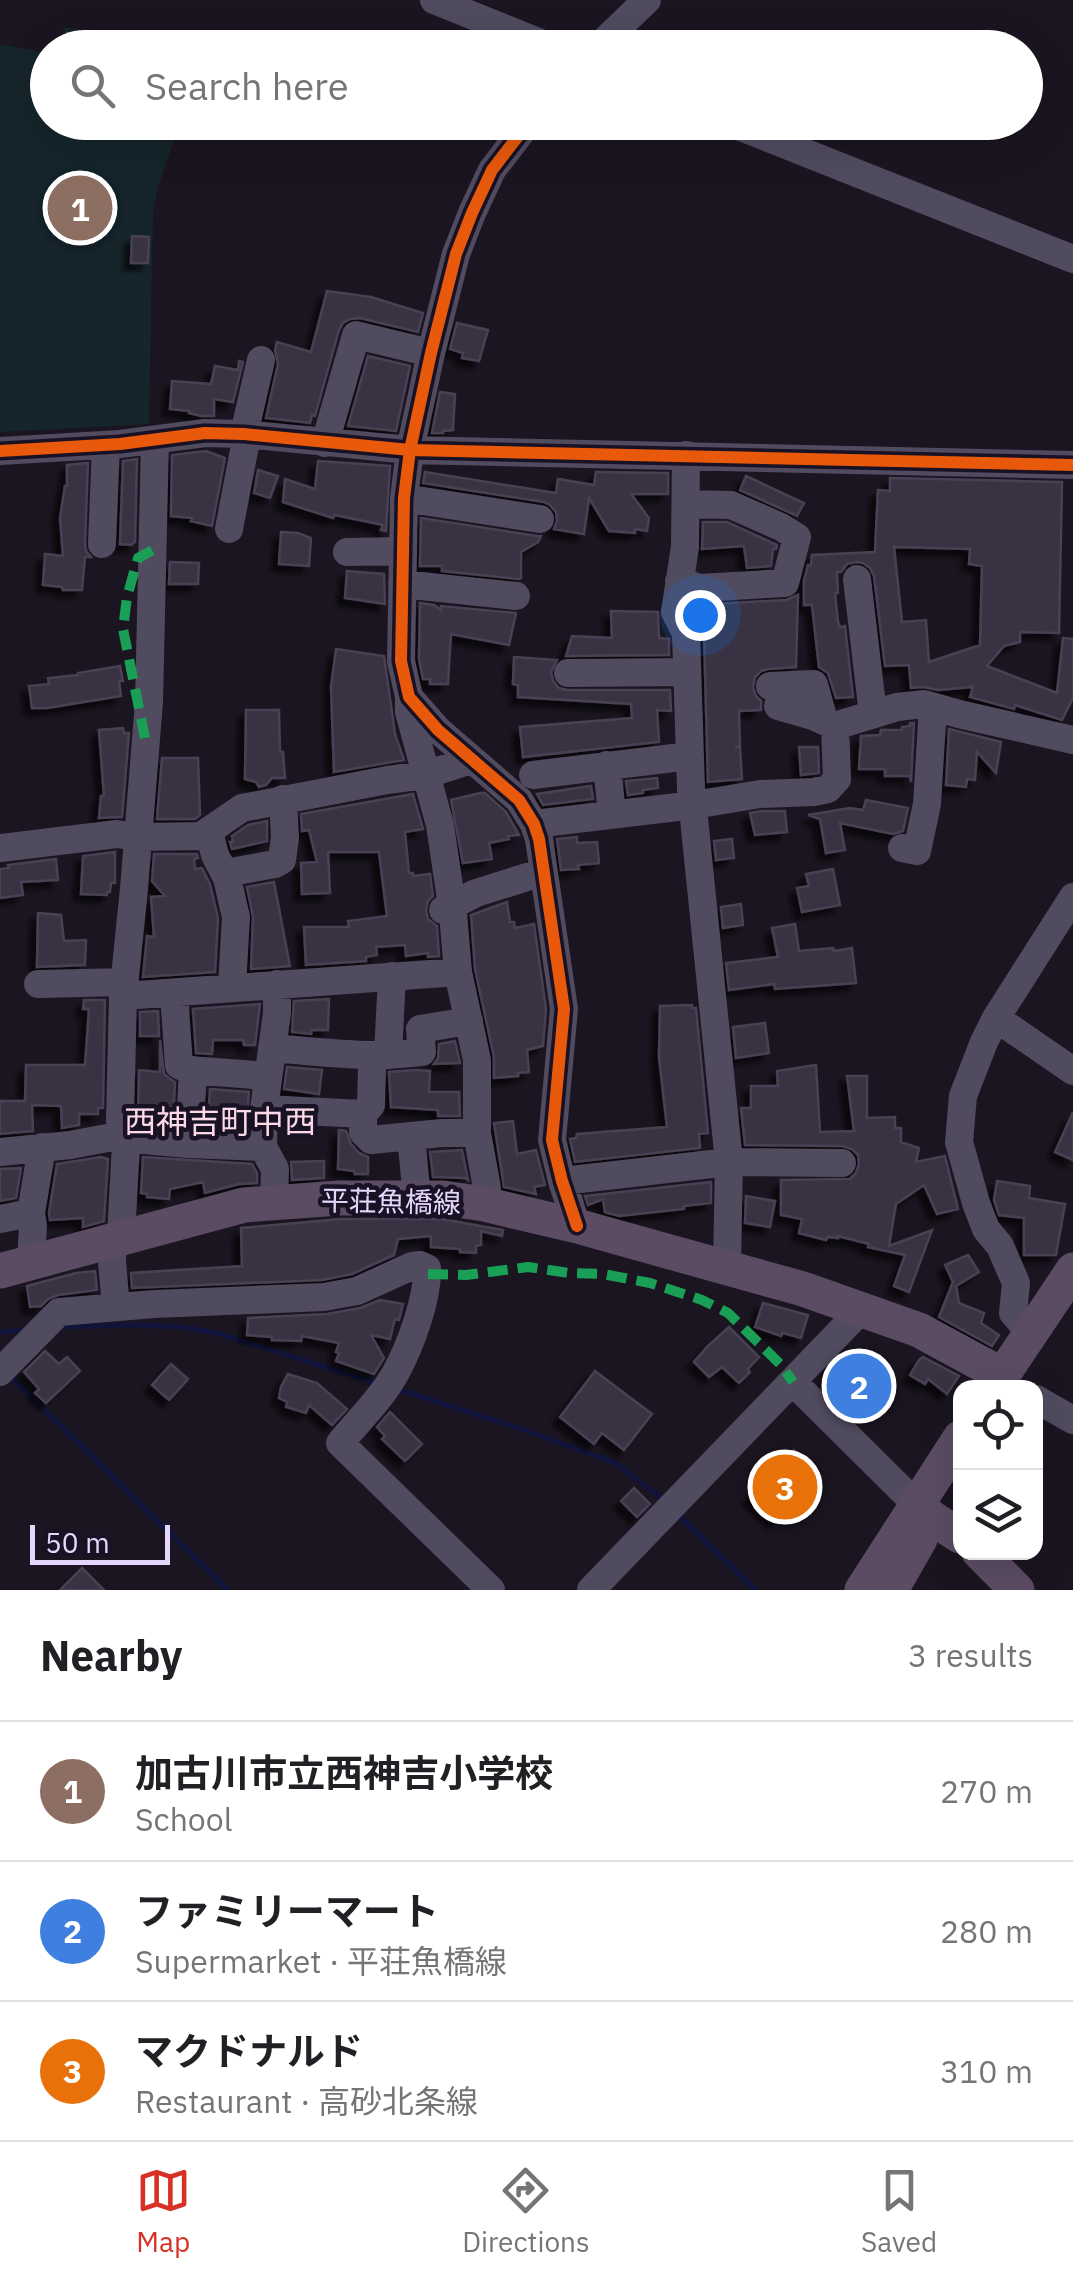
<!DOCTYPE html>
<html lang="en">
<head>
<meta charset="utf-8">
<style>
	body { margin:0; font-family:"IBM Plex Sans","Noto Sans JP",sans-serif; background:#f6f6f6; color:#202124 }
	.controls { position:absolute; right:30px; bottom:30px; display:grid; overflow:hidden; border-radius:20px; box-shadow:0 10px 40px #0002 }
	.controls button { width:90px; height:90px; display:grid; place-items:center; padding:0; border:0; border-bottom:2px solid #e0e0e0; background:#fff; color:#202124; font:50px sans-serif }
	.scale { position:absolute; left:30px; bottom:25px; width:140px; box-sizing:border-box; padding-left:10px; border:5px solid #e5d7fb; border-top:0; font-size:28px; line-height:35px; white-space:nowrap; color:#e5d7fb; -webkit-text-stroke:8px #191124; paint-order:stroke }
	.you { position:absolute; left:700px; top:615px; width:35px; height:35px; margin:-25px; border:8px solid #fff; border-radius:50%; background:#1a73e8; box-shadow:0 0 0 15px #1a73e833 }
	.badge { display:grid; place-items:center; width:65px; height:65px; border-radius:50%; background:#d93025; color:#fff; font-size:32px; font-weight:700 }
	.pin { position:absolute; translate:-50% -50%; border:5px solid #fff; box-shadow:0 2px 10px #0006 }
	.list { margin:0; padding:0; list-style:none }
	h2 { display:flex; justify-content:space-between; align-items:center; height:130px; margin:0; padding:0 40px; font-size:42px }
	h2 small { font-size:32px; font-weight:400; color:#757577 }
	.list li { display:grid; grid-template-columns:65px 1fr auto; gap:30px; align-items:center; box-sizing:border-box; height:140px; padding:0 40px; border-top:2px solid #e0e0e0 }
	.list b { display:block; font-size:38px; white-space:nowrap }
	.list p { margin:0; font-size:32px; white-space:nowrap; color:#757577 }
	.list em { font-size:32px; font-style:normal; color:#757577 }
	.icon { flex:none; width:55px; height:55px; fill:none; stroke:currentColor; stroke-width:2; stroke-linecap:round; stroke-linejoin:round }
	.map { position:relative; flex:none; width:1073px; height:1590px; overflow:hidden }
	.search { position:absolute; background:#fff; box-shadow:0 10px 40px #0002; left:30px; right:30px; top:30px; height:110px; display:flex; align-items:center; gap:25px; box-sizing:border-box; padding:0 35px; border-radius:55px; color:#757577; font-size:38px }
	.sheet { height:550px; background:#fff }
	nav { display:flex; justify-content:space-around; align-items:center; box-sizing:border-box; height:140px; border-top:2px solid #e0e0e0; background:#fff; font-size:28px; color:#757577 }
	nav a { display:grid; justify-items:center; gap:5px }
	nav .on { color:#d93025 }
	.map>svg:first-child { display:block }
	.green { fill:#15252b }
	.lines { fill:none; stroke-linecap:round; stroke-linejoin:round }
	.stream { stroke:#10143c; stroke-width:5 }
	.building { fill:#393342; stroke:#484153; stroke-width:2.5; fill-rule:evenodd; filter:url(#shadow) }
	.minor { stroke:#514b60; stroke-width:28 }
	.major { stroke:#5b4c64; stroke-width:35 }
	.quiet { stroke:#1a9f57; stroke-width:10; stroke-dasharray:20 10; stroke-linecap:butt }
	.cycleway-casing { stroke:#191124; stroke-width:19 }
	.cycleway { stroke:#e8590c; stroke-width:12 }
	.labels { text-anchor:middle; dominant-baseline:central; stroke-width:9; stroke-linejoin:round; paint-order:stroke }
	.street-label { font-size:28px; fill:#e5d7fb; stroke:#191124 }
	.quarter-label { font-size:32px; fill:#fcd9e6; stroke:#191124 }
</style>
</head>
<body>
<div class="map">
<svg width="1073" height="1590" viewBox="0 0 1073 1590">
	<defs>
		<filter id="shadow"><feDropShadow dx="-7" dy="7" stdDeviation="2.5" flood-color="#0009"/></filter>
	</defs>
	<rect width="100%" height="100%" fill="#1a1520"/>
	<!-- green -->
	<path class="green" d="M 64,27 L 152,47 L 61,47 Z
		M 0,44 L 47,53 L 48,122 L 180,123 L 158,187 L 153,213 L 149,424 L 0,432 Z"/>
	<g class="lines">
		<!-- stream -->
		<path class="stream" d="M 61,1327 L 134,1325 L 182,1327 L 217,1333 L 376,1383
			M 0,1332 L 25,1330
			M 9,1375 L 228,1590
			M 397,1389 L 524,1430 L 616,1463 L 660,1497
			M 678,1515 L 756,1590"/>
	</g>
	<!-- building -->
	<path class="building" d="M 132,236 L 149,237 L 148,263 L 131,263 Z
		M 327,291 L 371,297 L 423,313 L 418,332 L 360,318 L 350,319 L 343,323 L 339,330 L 315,416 L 312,415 L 310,423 L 266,418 L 278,364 L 275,350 L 277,342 L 311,352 Z
		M 457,323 L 488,330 L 479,361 L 462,358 L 463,353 L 450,349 Z
		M 368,356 L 410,366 L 396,431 L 348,426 Z
		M 239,361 L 243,362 L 233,402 L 214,399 L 214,416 L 201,416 L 189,413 L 189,411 L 170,409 L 172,381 L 211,384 L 215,366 L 238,370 Z
		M 440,392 L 455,394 L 453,430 L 443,431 L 443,433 L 432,433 Z
		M 206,451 L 225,458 L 212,526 L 191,521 L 192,518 L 171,516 L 172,455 Z
		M 137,459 L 135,542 L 131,545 L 120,544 L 123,461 Z
		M 318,461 L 390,466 L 386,531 L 381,530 L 383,525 L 335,515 L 333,518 L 283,502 L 285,479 L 315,489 Z
		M 88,463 L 85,543 L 86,551 L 91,557 L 85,557 L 82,590 L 63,590 L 62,587 L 43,585 L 45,554 L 63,556 L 60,518 L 65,486 L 67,486 L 67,465 Z
		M 258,470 L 278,476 L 270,498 L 254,493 Z
		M 425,472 L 556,493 L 558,479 L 594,485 L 596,472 L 668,473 L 668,494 L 631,494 L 649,518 L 647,531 L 635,529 L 635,533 L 609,531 L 589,498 L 584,534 L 554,529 L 557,521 L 556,512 L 550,505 L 544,502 L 423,483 Z
		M 746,476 L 804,503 L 797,516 L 740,490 Z
		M 890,478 L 1062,482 L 1059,633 L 1020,632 L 1020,642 L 1004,646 L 987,666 L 1057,693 L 1063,638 L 1073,639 L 1073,698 L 1062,720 L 1015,705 L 1014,709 L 970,697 L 973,687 L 938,690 L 923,687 L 911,688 L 909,665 L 885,666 L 874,576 L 870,568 L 863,563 L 856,562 L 847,564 L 841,572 L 837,572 L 838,593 L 835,593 L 838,622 L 840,627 L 845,626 L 853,697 L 836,698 L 828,673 L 819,667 L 812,605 L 804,605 L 804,581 L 808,565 L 811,565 L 812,555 L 875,552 L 878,490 L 890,491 ZM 894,547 L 970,549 L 969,564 L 982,566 L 980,645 L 929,662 L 926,620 L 902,622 Z
		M 421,518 L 537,536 L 541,536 L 538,542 L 521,552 L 521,578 L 519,579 L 442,571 L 442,566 L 420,566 Z
		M 703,522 L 727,522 L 777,545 L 776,549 L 773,549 L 771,566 L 747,568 L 744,546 L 702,549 Z
		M 281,532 L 298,533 L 311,538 L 309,566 L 279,564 Z
		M 170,562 L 199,563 L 198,584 L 169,584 Z
		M 347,571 L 384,574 L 385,604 L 345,598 Z
		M 798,595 L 796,667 L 768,669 L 761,671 L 755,677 L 753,688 L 756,696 L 761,701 L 761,710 L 739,711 L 740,746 L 735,747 L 740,747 L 742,779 L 708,782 L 704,632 L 693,609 L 694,605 L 786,600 Z
		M 420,603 L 434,605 L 441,610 L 441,606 L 516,613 L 509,645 L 451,634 L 448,684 L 430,684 L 430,679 L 423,679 L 419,659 Z
		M 611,611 L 658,612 L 659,638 L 669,639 L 669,655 L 566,656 L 572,636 L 612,638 Z
		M 336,649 L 384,656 L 395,734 L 404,760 L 334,772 L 331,687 Z
		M 514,657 L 557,660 L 551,672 L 553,681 L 559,688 L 567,690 L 670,690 L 671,711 L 657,710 L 659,742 L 523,757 L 520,727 L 632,718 L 631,704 L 518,697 L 518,685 L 513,684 Z
		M 120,666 L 123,681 L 119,681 L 121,696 L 47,708 L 32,708 L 29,686 L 49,684 L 48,678 L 78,675 L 78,673 Z
		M 246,710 L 279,710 L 280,752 L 283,752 L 285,778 L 272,778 L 266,785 L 259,787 L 256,782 L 245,779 Z
		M 910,723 L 914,723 L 911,782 L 910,776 L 885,776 L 885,769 L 859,769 L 861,736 L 880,735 L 881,730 L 902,730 L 902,727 L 910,726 Z
		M 123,728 L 124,733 L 129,733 L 122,817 L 99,818 L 101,796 L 104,796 L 99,730 Z
		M 949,729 L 1001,742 L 996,773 L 977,752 L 975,780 L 967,779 L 966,787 L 946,785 Z
		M 799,747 L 818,747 L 819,773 L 801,775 Z
		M 162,758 L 198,758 L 200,815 L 195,819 L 157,819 Z
		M 657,778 L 658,788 L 643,790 L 643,793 L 628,795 L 626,781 Z
		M 591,786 L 593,799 L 543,805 L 537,794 Z
		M 480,793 L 485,793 L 506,812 L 519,835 L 508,836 L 509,839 L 489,843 L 492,859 L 463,863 L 451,800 Z
		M 413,794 L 423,829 L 405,832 L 409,873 L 413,873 L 413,876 L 430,874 L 433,896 L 428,901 L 426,910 L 428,919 L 437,926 L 439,956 L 428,957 L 428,953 L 406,956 L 405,945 L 376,947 L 377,955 L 366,957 L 366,961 L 306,965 L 304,927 L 349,927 L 348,921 L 387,916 L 379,852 L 328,852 L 330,893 L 302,894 L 301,863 L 317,862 L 309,830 L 302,831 L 301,814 Z
		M 866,800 L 908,808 L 903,831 L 893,834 L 840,823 L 845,850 L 826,853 L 820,819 L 808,815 L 850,808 L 863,810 Z
		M 762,811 L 785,811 L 787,832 L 755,835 L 750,813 Z
		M 267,821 L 267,841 L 232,849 L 230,842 L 233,842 L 232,836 L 248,825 Z
		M 577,837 L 577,843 L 597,842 L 599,863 L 578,865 L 579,869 L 561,870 L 557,839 Z
		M 732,839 L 734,858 L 716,860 L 714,841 Z
		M 115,852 L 115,883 L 111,883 L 110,892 L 107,892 L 107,895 L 81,894 L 83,856 Z
		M 154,854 L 197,854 L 198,858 L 194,859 L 195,869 L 202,868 L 210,884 L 218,918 L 215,972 L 143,977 L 147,936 L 154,937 L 151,897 L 165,896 L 152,881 Z
		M 56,859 L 58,880 L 21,882 L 23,895 L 0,898 L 0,869 L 9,868 L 8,865 Z
		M 833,869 L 840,905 L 802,912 L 797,888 L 809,886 L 806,874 Z
		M 274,882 L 290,966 L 251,969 L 253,917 L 247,887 Z
		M 507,902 L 510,922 L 514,922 L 515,928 L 534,924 L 546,1009 L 543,1046 L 527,1050 L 529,1072 L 518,1073 L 518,1076 L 494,1078 L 494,1057 L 475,969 L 471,915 Z
		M 741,904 L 743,925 L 723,928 L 721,907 Z
		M 38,913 L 61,915 L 64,941 L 86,940 L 85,965 L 37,967 Z
		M 795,924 L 799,951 L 833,948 L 834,951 L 852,948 L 856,983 L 775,989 L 774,984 L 729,990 L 726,963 L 778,957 L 772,928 Z
		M 329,999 L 328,1030 L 312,1030 L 311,1034 L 292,1032 L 294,1001 Z
		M 84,1000 L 105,1000 L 103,1108 L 98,1108 L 98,1114 L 79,1114 L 79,1125 L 62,1128 L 61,1106 L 32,1105 L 33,1131 L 0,1134 L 0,1101 L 25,1101 L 26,1065 L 85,1065 L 89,1009 L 83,1009 Z
		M 260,1004 L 255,1045 L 244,1045 L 243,1040 L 213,1040 L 212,1054 L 196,1053 L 193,1009 Z
		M 692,1005 L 692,1008 L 696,1008 L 708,1133 L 699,1134 L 700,1148 L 575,1162 L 570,1139 L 576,1138 L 577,1134 L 667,1127 L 659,1057 L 660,1006 Z
		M 158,1011 L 159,1036 L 140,1036 L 140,1012 Z
		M 765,1023 L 769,1053 L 736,1058 L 733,1027 Z
		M 160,1040 L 164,1074 L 175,1082 L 173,1124 L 139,1122 L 138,1118 L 139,1070 L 160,1072 Z
		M 455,1041 L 460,1063 L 434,1064 L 438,1058 L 439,1044 Z
		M 816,1065 L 820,1132 L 854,1131 L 847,1076 L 867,1076 L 867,1118 L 895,1117 L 895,1128 L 901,1128 L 901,1142 L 919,1148 L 916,1162 L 945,1156 L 958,1209 L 937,1214 L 924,1185 L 896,1204 L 889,1246 L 932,1230 L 909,1292 L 894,1286 L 905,1255 L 868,1247 L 869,1244 L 838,1236 L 838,1238 L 828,1237 L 826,1240 L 799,1233 L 802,1219 L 781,1215 L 781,1180 L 850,1179 L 856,1173 L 859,1164 L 858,1155 L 852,1149 L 842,1146 L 745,1145 L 741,1108 L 751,1108 L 751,1086 L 778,1086 L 777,1071 Z
		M 287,1067 L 322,1070 L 319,1094 L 284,1089 Z
		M 416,1070 L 430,1071 L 429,1092 L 459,1092 L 460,1116 L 438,1116 L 438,1110 L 391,1107 L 389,1072 Z
		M 210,1089 L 249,1092 L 246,1129 L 232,1128 L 232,1118 L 208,1117 Z
		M 1073,1112 L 1073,1160 L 1055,1152 Z
		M 513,1121 L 517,1154 L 536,1150 L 545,1185 L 534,1187 L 536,1194 L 504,1187 L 494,1123 Z
		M 339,1130 L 346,1131 L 351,1144 L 359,1153 L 368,1157 L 368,1174 L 355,1174 L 354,1171 L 338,1169 Z
		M 462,1150 L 468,1180 L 465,1178 L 433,1177 L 430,1152 Z
		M 101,1157 L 108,1159 L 104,1221 L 83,1227 L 83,1218 L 50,1220 L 49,1213 L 57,1164 Z
		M 143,1157 L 252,1164 L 257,1173 L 257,1183 L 239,1184 L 205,1193 L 203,1182 L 170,1189 L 169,1199 L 147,1197 L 147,1194 L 141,1193 Z
		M 324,1161 L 324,1178 L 292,1180 L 291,1162 Z
		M 21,1168 L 16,1198 L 0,1201 L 0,1169 Z
		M 997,1181 L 1030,1186 L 1029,1198 L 1065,1204 L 1056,1255 L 1024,1255 L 1024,1218 L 999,1215 L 994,1200 Z
		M 711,1182 L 711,1203 L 684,1206 L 684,1209 L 619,1216 L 605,1212 L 603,1199 L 588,1205 L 585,1196 Z
		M 746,1196 L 775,1201 L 770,1227 L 745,1223 Z
		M 340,1219 L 442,1219 L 503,1230 L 502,1236 L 481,1231 L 481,1245 L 476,1246 L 476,1253 L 460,1252 L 460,1249 L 431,1247 L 431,1236 L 398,1239 L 394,1255 L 352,1274 L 322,1280 L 132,1288 L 131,1273 L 242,1266 L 241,1228 Z
		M 968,1255 L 979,1272 L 956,1286 L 959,1303 L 984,1313 L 981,1323 L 999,1335 L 992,1346 L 939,1317 L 953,1282 L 945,1265 Z
		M 95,1271 L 97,1290 L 58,1295 L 48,1299 L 41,1306 L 30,1307 L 27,1286 L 76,1273 Z
		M 380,1300 L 403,1304 L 399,1320 L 395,1319 L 390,1339 L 371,1335 L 384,1358 L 374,1374 L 336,1361 L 339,1353 L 336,1352 L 339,1343 L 302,1336 L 301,1341 L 272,1340 L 272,1337 L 247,1335 L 248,1318 L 327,1314 L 360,1308 Z
		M 763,1303 L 808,1315 L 801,1338 L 783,1333 L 781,1336 L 755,1327 Z
		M 729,1327 L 759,1357 L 748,1369 L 750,1372 L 739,1383 L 722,1367 L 709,1377 L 694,1362 L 708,1346 Z
		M 45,1351 L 59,1364 L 67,1357 L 80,1371 L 46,1403 L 35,1393 L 39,1389 L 24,1372 Z
		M 923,1357 L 959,1376 L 947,1394 L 928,1379 L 925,1384 L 910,1375 L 919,1360 Z
		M 841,1360 L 890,1392 L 877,1412 L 828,1381 Z
		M 171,1364 L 188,1379 L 169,1400 L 152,1385 Z
		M 595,1371 L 652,1414 L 624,1450 L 602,1433 L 594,1444 L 560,1417 Z
		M 288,1374 L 317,1383 L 347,1409 L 332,1425 L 309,1405 L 306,1413 L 286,1407 L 287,1402 L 279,1398 L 281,1387 Z
		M 390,1412 L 422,1444 L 405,1461 L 382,1439 L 385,1436 L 377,1427 Z
		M 794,1450 L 821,1477 L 775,1521 L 750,1497 Z
		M 634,1488 L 650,1504 L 637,1517 L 621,1501 Z
		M 82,1568 L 104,1590 L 60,1590 Z"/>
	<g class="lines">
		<!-- minor -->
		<path class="minor" d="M 434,0 L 553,48
			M 597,48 L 647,0
			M 529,122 L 492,170 L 472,213 L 456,254 L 431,353 L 410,450 L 404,498 L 401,661 L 409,697 L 438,730 L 519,800 L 534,824 L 539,839 L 564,1009 L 552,1140 L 562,1181 L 577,1226
			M 728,122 L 1073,259
			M 244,434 L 261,360
			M 325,443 L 356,335 L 431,353
			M 0,451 L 120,444 L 205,433 L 244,434 L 410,450 L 1073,465
			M 686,455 L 685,547 L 675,612 L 686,633 L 691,789 L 729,1162 L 727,1266
			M 404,498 L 540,519
			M 229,529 L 247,435
			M 102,544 L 106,445
			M 347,552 L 403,551
			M 857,579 L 873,714
			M 679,581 L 699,588 L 785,583 L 797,537 L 781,527 L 731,505 L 686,504
			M 402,584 L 516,596
			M 568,673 L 687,672
			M 770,686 L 814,684 L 824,721
			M 409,699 L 409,712 L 440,825 L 453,913 L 458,972 L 477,1060 L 477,1133 L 487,1188 L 484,1204
			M 778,706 L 813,716 L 835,726 L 897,707 L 924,704 L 959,714 L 1073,740
			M 607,765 L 612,815
			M 533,775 L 690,756
			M 534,824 L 694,805 L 760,794 L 814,792 L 828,789 L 837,779 L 835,726
			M 209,832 L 215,855 L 227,878 L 236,917 L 232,987
			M 0,848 L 117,834 L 137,837 L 201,836 L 242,808 L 387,780 L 425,775 L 471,760
			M 902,848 L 917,851 L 927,804 L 933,707
			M 225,873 L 275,864 L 282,860 L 285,837 L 283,799
			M 443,910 L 476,893 L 543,872
			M 38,984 L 125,982
			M 174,994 L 179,1065 L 189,1070 L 268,1076
			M 123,996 L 458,972
			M 996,1018 L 1073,897
			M 272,1048 C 322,1052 373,1059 422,1052 L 420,1029 L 469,1021
			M 388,1055 L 392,976
			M 264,1109 L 363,1114 L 363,1132 L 371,1140 L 442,1133 L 477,1133
			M 363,1114 L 371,1105 L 372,1068
			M 411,1136 L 417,1198
			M 189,1144 L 193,1070
			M 0,1152 L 70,1145 L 123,1135 L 133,1139 L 189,1144 L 263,1147
			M 562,1181 L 729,1162 L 842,1163
			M 274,1203 L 275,1169 L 263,1147 L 264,1109 L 277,1013 L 277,984
			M 0,1219 L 31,1213
			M 121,1237 L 126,1144 L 120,1120 L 123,996 L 134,889 L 149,702 L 155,441
			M 113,1240 L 112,1262 L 116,1307
			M 31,1262 L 33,1226 L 31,1213 L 42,1147
			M 1031,1334 L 1013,1313 L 1016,1283 L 1000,1246 L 986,1229 L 976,1203 L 959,1142 L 963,1096 L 984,1042 L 996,1018 L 1073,1071
			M 0,1372 L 59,1312 L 154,1304 L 324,1297 L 357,1291 L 412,1266 L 420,1265 L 427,1268 C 428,1299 410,1347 395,1374 C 381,1399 358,1421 340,1443 L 491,1590
			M 793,1382 L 916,1504
			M 1036,1399 L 1073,1420
			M 591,1590 L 862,1309"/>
		<!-- major -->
		<path class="major" d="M 0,1271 L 244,1205 L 339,1198 L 444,1198 L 484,1204 L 577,1226 L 803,1289 L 919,1330 L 1002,1375
			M 994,1388 L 1073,1270
			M 916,1504 L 932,1518 L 960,1536
			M 979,1552 L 1017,1590
			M 862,1590 L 960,1438
			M 891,1590 L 920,1539"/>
		<!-- quiet -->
		<path class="quiet" d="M 145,738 L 123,629 L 127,597 L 138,558 L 153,550
			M 428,1274 L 466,1275 L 528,1267 L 569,1273 L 603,1274 L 650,1283 L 702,1300 L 728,1313 L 780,1364 L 793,1382"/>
		<!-- cycleway casing -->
		<g class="cycleway-casing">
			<path id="cycleway" d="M 529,122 L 492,170 L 472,213 L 456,254 L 431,353 L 410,450 L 404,498 L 401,661 L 409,697 L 438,730 L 519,800 L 534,824 L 539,839 L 564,1009 L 552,1140 L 562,1181 L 577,1226
				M 0,451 L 120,444 L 205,433 L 244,434 L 410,450 L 1073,465"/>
		</g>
		<!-- cycleway -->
		<use href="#cycleway" class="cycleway"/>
	</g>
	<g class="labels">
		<!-- street labels -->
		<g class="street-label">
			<text transform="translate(391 1201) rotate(1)">平荘魚橋線</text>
		</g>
		<!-- quarter labels -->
		<g class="quarter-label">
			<text x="220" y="1121">西神吉町中西</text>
		</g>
	</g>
</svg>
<div class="controls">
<button><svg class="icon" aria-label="locate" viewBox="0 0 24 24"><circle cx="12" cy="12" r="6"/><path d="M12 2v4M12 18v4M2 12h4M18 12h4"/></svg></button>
<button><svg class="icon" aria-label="layers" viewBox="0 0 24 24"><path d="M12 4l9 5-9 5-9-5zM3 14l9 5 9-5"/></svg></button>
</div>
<div class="scale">50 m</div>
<div class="you"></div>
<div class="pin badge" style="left:80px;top:208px;background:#8d6e63">1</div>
<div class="pin badge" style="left:859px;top:1386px;background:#3f7fe0">2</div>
<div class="pin badge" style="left:785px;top:1487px;background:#e8710a">3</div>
<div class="search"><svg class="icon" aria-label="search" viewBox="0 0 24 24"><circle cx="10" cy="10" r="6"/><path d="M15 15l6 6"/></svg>Search here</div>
</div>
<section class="sheet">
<h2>Nearby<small>3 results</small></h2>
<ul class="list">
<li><span class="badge" style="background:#8d6e63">1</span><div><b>加古川市立西神吉小学校</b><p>School</p></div><em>270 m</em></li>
<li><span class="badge" style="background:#3f7fe0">2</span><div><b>ファミリーマート</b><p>Supermarket · 平荘魚橋線</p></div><em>280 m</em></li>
<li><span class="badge" style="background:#e8710a">3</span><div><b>マクドナルド</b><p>Restaurant · 高砂北条線</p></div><em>310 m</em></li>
</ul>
</section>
<nav>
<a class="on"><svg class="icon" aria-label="map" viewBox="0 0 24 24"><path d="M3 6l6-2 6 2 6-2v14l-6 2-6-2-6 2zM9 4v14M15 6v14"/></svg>Map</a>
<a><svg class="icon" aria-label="directions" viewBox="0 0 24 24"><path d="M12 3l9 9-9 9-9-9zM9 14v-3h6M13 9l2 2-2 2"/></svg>Directions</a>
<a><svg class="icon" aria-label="saved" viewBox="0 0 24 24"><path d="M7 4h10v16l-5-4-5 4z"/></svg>Saved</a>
</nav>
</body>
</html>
